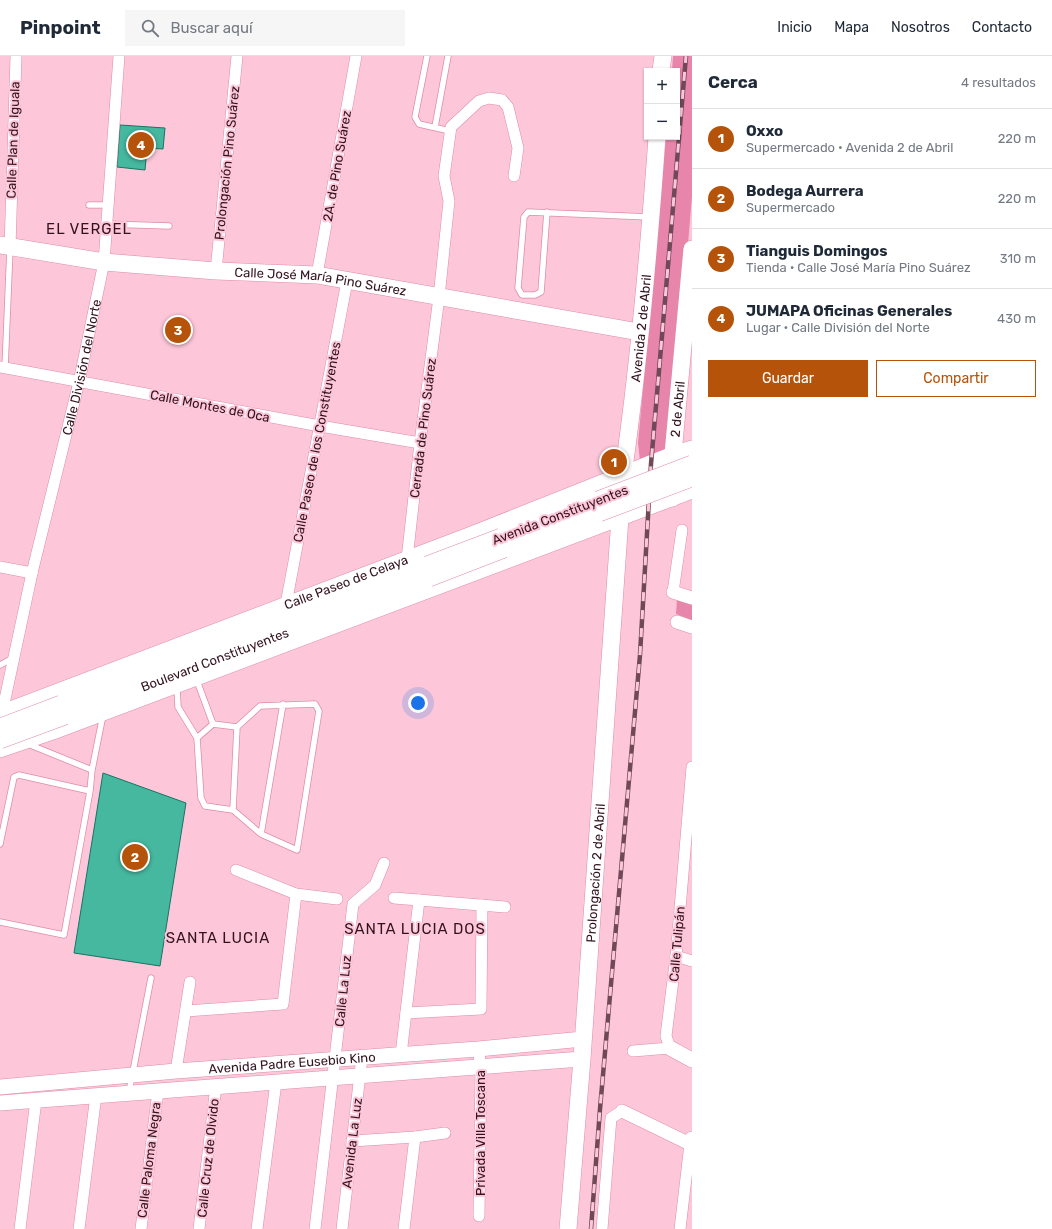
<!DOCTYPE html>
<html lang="es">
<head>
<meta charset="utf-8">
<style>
	body { margin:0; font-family:Rubik,sans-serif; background:#f6f6f7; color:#1f2937 }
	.controls { position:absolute; right:12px; top:12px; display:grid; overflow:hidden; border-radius:0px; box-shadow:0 1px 3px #0004 }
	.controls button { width:36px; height:36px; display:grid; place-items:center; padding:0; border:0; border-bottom:1px solid #e0e1e3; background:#fff; color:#1f2937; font:20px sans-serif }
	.you { position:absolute; left:418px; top:647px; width:14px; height:14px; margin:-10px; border:3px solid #fff; border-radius:50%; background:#1a73e8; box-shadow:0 0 0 6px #1a73e833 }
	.badge { display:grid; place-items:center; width:26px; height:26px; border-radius:50%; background:#b45309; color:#fff; font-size:13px; font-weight:700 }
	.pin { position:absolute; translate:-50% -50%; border:2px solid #fff; box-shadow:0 1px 4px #0006 }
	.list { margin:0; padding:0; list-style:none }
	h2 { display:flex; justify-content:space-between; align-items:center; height:52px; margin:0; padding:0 16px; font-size:17px }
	h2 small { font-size:13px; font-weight:400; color:#747a83 }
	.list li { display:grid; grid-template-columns:26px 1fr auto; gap:12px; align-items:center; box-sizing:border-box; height:60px; padding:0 16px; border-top:1px solid #e0e1e3 }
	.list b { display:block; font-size:15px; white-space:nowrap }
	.list p { margin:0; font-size:13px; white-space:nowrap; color:#747a83 }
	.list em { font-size:13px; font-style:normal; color:#747a83 }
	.actions { display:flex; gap:8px; padding:12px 16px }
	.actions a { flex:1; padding:9px 0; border:1px solid #b45309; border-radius:0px; text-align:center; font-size:14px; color:#b45309 }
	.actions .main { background:#b45309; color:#fff }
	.icon { flex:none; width:22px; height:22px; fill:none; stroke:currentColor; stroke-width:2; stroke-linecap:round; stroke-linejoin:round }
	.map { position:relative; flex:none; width:692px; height:1173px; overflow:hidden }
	header { display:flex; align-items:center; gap:24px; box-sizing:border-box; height:56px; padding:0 20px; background:#fff; border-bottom:1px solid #e0e1e3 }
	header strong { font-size:19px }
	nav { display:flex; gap:22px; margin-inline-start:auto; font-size:14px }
	.search { width:280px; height:36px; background:#f6f6f7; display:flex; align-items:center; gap:10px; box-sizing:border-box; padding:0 14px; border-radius:0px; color:#747a83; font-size:15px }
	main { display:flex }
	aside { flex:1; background:#fff }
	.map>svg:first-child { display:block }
	.green { fill:#e885ab }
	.building { fill:#46b8a0; stroke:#167463 }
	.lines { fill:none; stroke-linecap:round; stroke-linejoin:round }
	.service-casing { stroke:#df8baa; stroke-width:7 }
	.minor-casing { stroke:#df8baa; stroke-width:12 }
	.tertiary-casing { stroke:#df8baa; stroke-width:14 }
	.secondary-casing { stroke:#df8baa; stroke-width:16 }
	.primary-casing { stroke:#df8baa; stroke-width:18 }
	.service { stroke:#fff; stroke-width:5.5 }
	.minor { stroke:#fff; stroke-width:11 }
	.tertiary { stroke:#fff; stroke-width:13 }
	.secondary { stroke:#fff; stroke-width:15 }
	.primary { stroke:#fff; stroke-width:17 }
	.rail-casing { stroke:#704958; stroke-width:4.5 }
	.rail { stroke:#fdc7d9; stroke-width:3; stroke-dasharray:9; stroke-linecap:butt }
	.primary-bridge-casing { stroke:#df8baa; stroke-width:18; stroke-linecap:butt }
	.primary-bridge { stroke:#fff; stroke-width:17 }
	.labels { text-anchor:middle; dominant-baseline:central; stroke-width:4; stroke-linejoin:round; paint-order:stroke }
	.street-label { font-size:13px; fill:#32121f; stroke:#fdc7d9 }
	.quarter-label { font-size:15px; letter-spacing:1px; fill:#32121f; stroke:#fdc7d9 }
</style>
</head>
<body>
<header>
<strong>Pinpoint</strong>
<div class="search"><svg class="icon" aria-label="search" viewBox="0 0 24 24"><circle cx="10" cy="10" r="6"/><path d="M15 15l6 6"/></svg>Buscar aquí</div>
<nav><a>Inicio</a><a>Mapa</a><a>Nosotros</a><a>Contacto</a></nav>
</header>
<main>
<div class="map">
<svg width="692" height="1173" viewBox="0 0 692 1173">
	<rect width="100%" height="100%" fill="#fdc7d9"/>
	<!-- green -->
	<path class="green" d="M 673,0 L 692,0 L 692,140 L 671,391 L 640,405 L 638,387 L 666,81 L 677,81 L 677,15 L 672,15 Z
		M 677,543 L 692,548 L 692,564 L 676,558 Z"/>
	<!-- building -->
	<path class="building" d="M 120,69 L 165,72 L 163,93 L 147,92 L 145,114 L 117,111 Z
		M 103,717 L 186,747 L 160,910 L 74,897 Z"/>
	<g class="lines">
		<!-- service casing -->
		<g class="service-casing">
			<path id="service" d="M 427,0 L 415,61 L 419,68 L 450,75
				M 435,71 L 448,0
				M 89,149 L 108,149
				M 547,156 L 541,236 L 535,239 L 522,239 L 518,232 L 524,161 L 528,156 L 649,161
				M 107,168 L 169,170
				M 5,312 L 10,192
				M 0,609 L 13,602
				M 196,622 L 213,668
				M 177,631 L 178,651 L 197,682 L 201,742 L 205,750 L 233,754 L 261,778 L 297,794 L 319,655 L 315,648 L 260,650 L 237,671 L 213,668 L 197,682
				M 28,688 L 92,714 L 90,735
				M 92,714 L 103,659
				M 233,754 L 237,671
				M 261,778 L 283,648
				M 0,788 L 14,721 L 19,719 L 90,735 L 64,879 L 0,866
				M 129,1036 L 151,922"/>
		</g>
		<!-- minor casing -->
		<g class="minor-casing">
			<g id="minor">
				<path d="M 10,191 L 16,0"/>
				<path d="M 216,215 L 237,0"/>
				<path d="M 317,219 L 356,0"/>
				<path d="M 0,311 L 320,370 L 420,387"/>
				<path d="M 407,503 L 420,387 L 439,241 L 449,145 L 444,120 L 451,71 L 479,45 L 489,42 L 502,44 L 508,51 L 518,92 L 514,120"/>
				<path d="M 0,511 L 32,517"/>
				<path d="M 673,536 L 682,474"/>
				<path d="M 286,548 L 347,225"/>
				<path id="s1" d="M 2,657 L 32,517 L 79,326 L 104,206 L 119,0"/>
				<path d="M 236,814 L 296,838 L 337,843"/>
				<path d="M 394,842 L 505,851"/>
				<path d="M 676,900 L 692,905"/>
				<path d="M 186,955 L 283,948 L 296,838"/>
				<path d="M 406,957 L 481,953 L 482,849"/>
				<path d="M 478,993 L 481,1011 L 479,1160"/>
				<path d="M 633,995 L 670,992 L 666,980 L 676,900 L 692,711"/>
				<path d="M 401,999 L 419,844"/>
				<path d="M 176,1015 L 190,926"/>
				<path d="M 352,1085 L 415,1081 L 445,1077"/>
				<path d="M 20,1173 L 36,1044"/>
				<path d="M 79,1173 L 96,1039"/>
				<path d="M 141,1173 L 158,1035"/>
				<path d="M 199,1173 L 216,1030"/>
				<path d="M 257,1173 L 276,1026"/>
				<path d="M 315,1173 L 353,848 L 375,829 L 384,807"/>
				<path d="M 342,1173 L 362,1001"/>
				<path d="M 404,1173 L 415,1081"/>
				<path d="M 602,1173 L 611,1062 L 622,1055"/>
				<path d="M 680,1173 L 690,1088"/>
			</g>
		</g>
		<!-- tertiary casing -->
		<g class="tertiary-casing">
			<path id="tertiary" d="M 673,536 L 692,542
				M 677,566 L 692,571
				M 622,1055 L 692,1089"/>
		</g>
		<!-- secondary casing -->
		<g class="secondary-casing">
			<g id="secondary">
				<path id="s2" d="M 0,657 L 469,479 L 673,398 L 692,392"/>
				<path d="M 0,694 L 53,676 L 692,435"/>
				<path d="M 670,992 L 692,1004"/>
				<path id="s3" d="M 0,1031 L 176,1015 L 478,993 L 583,983"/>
				<path d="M 0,1047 L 582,1003"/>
				<path d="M 690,1088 L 692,1083"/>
			</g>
		</g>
		<!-- primary casing -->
		<g class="primary-casing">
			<g id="primary">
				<path d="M 661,15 L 663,0"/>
				<path id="s4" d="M 0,189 L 104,206 L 216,215 L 317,219 L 639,276"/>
				<path id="s5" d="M 672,442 L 673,398 L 692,193"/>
				<path d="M 501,481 L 598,444"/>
				<path d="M 504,493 L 599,457"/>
				<path d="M 61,648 L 427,509"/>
				<path id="s6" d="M 65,660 L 429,522"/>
				<path id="s7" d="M 568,1173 L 582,1003 L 623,419 C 639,307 649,194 657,81"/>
			</g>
		</g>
		<!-- service -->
		<use href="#service" class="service"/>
		<!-- minor -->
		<use href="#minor" class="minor"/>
		<!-- tertiary -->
		<use href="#tertiary" class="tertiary"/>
		<!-- secondary -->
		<use href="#secondary" class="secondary"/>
		<!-- primary -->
		<use href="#primary" class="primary"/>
		<!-- rail casing -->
		<g class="rail-casing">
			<path id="rail" d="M 591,1173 L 600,1053 L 640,599 L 651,408 L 686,0"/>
		</g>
		<!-- rail -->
		<use href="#rail" class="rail"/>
		<!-- primary-bridge casing -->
		<g class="primary-bridge-casing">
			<path id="primary-bridge" d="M 598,444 L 692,408
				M 599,457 L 692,422
				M 427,509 L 501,481
				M 429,522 L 504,493
				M 0,671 L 61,648
				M 0,684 L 65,660"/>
		</g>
		<!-- primary-bridge -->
		<use href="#primary-bridge" class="primary-bridge"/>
	</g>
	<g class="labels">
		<!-- street labels -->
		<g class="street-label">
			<text transform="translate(13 84) rotate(-88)">Calle Plan de Iguala</text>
			<text transform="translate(227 107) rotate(-84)">Prolongación Pino Suárez</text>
			<text transform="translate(337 110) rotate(-80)">2A. de Pino Suárez</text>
			<text stroke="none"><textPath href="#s4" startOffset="323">Calle José María Pino Suárez</textPath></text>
			<text stroke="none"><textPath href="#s7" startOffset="904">Avenida 2 de Abril</textPath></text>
			<text stroke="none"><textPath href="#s1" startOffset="355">Calle División del Norte</textPath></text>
			<text transform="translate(210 350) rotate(11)">Calle Montes de Oca</text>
			<text stroke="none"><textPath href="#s5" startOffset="89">2 de Abril</textPath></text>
			<text transform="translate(423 372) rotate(-83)">Cerrada de Pino Suárez</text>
			<text transform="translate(317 386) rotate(-79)">Calle Paseo de los Constituyentes</text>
			<text transform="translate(560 459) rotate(-21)">Avenida Constituyentes</text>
			<text stroke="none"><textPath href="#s2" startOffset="370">Calle Paseo de Celaya</textPath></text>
			<text stroke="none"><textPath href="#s6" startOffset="160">Boulevard Constituyentes</textPath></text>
			<text stroke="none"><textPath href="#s7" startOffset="357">Prolongación 2 de Abril</textPath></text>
			<text transform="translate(677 888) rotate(-85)">Calle Tulipán</text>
			<text transform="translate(343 935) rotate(-84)">Calle La Luz</text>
			<text stroke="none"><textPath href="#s3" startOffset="293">Avenida Padre Eusebio Kino</textPath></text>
			<text transform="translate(480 1077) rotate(-90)">Privada Villa Toscana</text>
			<text transform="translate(352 1087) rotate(-83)">Avenida La Luz</text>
			<text transform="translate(208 1102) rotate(-84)">Calle Cruz de Olvido</text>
			<text transform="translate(149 1104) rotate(-83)">Calle Paloma Negra</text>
		</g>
		<!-- quarter labels -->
		<g class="quarter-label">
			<text x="89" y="173">EL VERGEL</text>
			<text x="415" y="873">SANTA LUCIA DOS</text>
			<text x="218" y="882">SANTA LUCIA</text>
		</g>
	</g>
</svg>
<div class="controls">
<button>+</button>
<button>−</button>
</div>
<div class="you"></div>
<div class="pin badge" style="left:614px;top:406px">1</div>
<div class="pin badge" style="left:135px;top:801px">2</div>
<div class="pin badge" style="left:178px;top:274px">3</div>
<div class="pin badge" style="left:141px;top:89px">4</div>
</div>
<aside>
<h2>Cerca<small>4 resultados</small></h2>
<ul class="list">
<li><span class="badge">1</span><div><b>Oxxo</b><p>Supermercado · Avenida 2 de Abril</p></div><em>220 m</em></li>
<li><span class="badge">2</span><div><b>Bodega Aurrera</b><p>Supermercado</p></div><em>220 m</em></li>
<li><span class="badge">3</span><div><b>Tianguis Domingos</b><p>Tienda · Calle José María Pino Suárez</p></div><em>310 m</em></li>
<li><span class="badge">4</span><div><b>JUMAPA Oficinas Generales</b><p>Lugar · Calle División del Norte</p></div><em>430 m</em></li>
</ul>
<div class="actions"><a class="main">Guardar</a><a>Compartir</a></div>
</aside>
</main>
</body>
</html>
